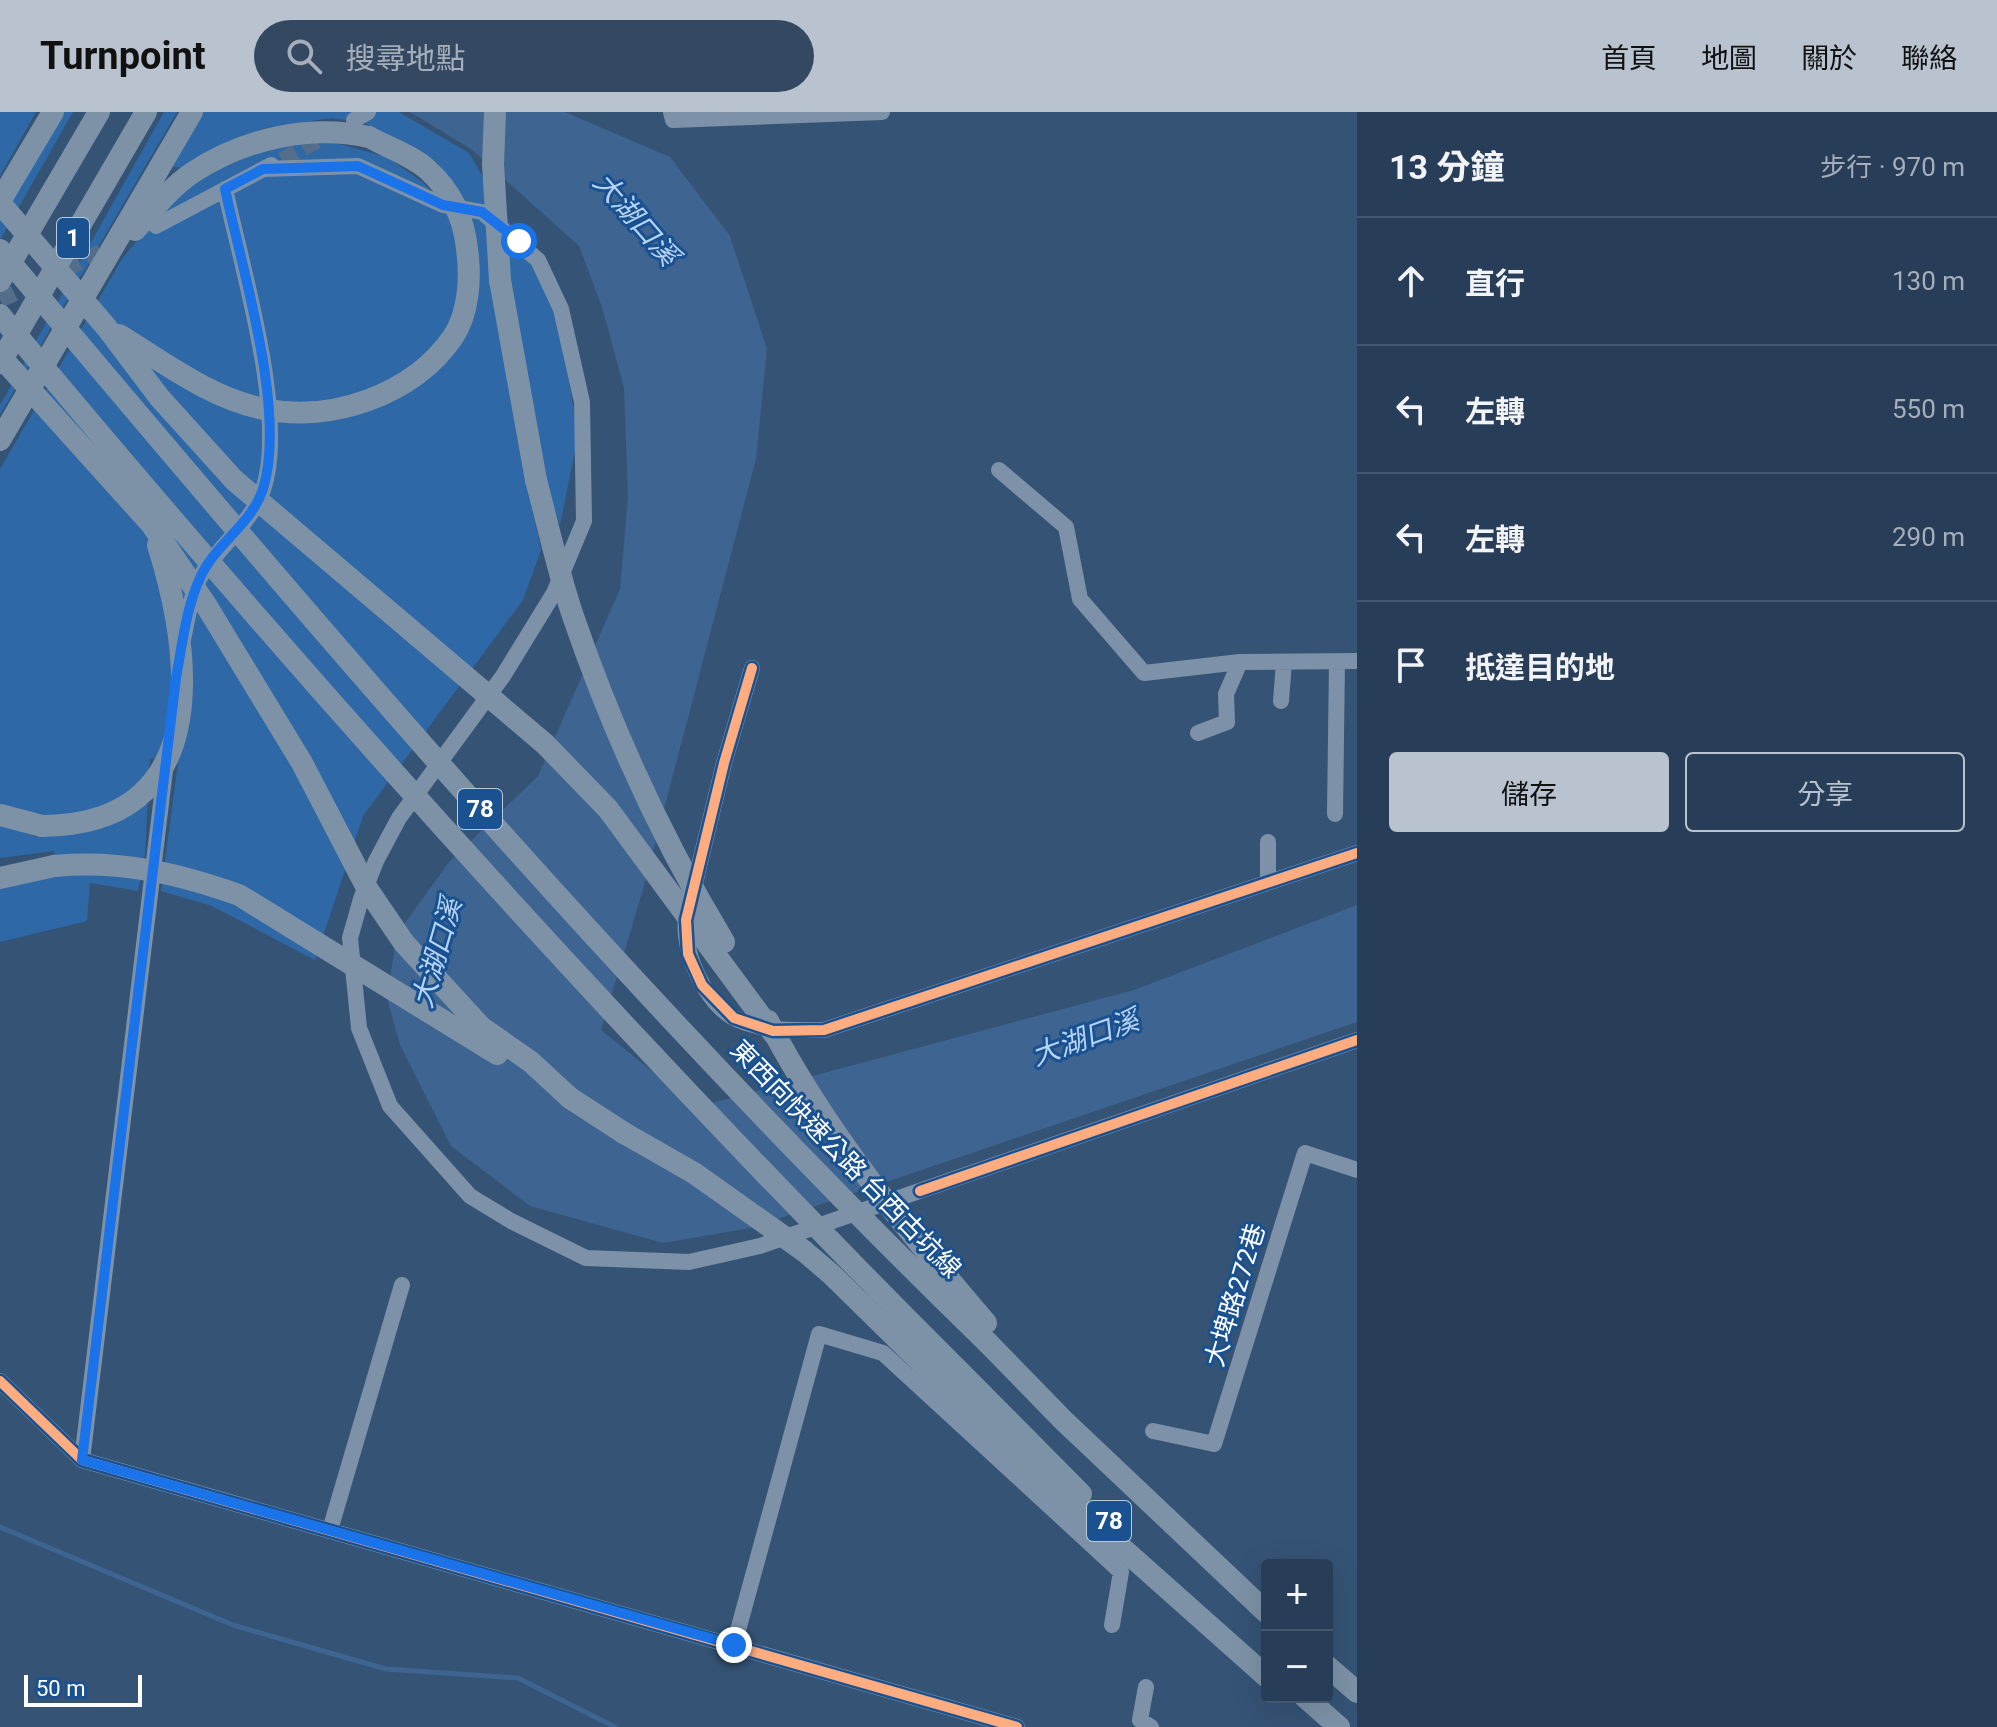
<!DOCTYPE html>
<html lang="zh-TW">
<head>
<meta charset="utf-8">
<style>
	body { margin:0; font-family:Roboto,"Noto Sans TC",sans-serif; background:#344961; color:#f1f3f6 }
	.controls { position:absolute; right:24px; bottom:24px; display:grid; overflow:hidden; border-radius:8px; box-shadow:0 8px 32px #0002 }
	.controls button { width:72px; height:72px; display:grid; place-items:center; padding:0; border:0; border-bottom:2px solid #44576e; background:#283e58; color:#f1f3f6; font:40px sans-serif }
	.scale { position:absolute; left:24px; bottom:20px; width:118px; box-sizing:border-box; padding-left:8px; border:4px solid #fff; border-top:0; font-size:22px; line-height:28px; white-space:nowrap; color:#fff; -webkit-text-stroke:6px #1a5190; paint-order:stroke }
	.stop { position:absolute; width:24px; height:24px; margin:-18px; border:6px solid #1a73e8; border-radius:50%; background:#fff }
	.stop.end { background:#1a73e8; border-color:#fff; box-shadow:0 2px 8px #0008 }
	.list { margin:0; padding:0; list-style:none }
	h2 { display:flex; justify-content:space-between; align-items:center; height:104px; margin:0; padding:0 32px; font-size:34px }
	h2 small { font-size:26px; font-weight:400; color:#a5aeba }
	.list li { display:grid; grid-template-columns:52px 1fr auto; gap:24px; align-items:center; box-sizing:border-box; height:128px; padding:0 32px; border-top:2px solid #44576e }
	.list b { display:block; font-size:30px; white-space:nowrap }
	.list em { font-size:26px; font-style:normal; color:#a5aeba }
	.actions { display:flex; gap:16px; padding:24px 32px }
	.actions a { flex:1; padding:18px 0; border:2px solid #b8c3cf; border-radius:8px; text-align:center; font-size:28px; color:#b8c3cf }
	.actions .main { background:#b8c3cf; color:#111 }
	.icon { flex:none; width:44px; height:44px; fill:none; stroke:currentColor; stroke-width:2; stroke-linecap:round; stroke-linejoin:round }
	.map { position:relative; flex:none; width:1357px; height:1615px; overflow:hidden }
	header { display:flex; align-items:center; gap:48px; box-sizing:border-box; height:112px; padding:0 40px; background:#b8c3cf; color:#111 }
	header strong { font-size:38px }
	nav { display:flex; gap:44px; margin-inline-start:auto; font-size:28px }
	.search { width:560px; height:72px; background:#344961; display:flex; align-items:center; gap:20px; box-sizing:border-box; padding:0 28px; border-radius:44px; color:#a5aeba; font-size:30px }
	main { display:flex }
	aside { flex:1; background:#283e58 }
	.map>svg:first-child { display:block }
	.green { fill:#2e68a6 }
	.water { fill:#3e6491 }
	.lines { fill:none; stroke-linecap:round; stroke-linejoin:round }
	.stream { stroke:#3e6491; stroke-width:5 }
	.minor-tunnel { stroke:#536d8a; stroke-width:16; stroke-dasharray:16 8; stroke-linecap:butt }
	.minor { stroke:#7d92a8; stroke-width:16 }
	.highway { stroke:#7d92a7; stroke-width:22 }
	.highway-bridge { stroke:#7d92a7; stroke-width:22 }
	.cycleway-casing { stroke:#1a5190; stroke-width:15 }
	.cycleway { stroke:#ffac80; stroke-width:10 }
	.route { stroke:#1a73e8; stroke-width:10 }
	.labels { text-anchor:middle; dominant-baseline:central; stroke-width:6; stroke-linejoin:round; paint-order:stroke }
	.shield { fill:#1a5190; stroke:#bacbde; stroke-width:2 }
	.shield-label { font-size:24px; font-weight:bold; fill:#fff }
	.street-label { font-size:26px; fill:#fff; stroke:#1a5190 }
	.water-label { font-size:28px; font-style:italic; fill:#b5d4f6; stroke:#1a5190 }
</style>
</head>
<body>
<header>
<strong>Turnpoint</strong>
<div class="search"><svg class="icon" aria-label="search" viewBox="0 0 24 24"><circle cx="10" cy="10" r="6"/><path d="M15 15l6 6"/></svg>搜尋地點</div>
<nav><a>首頁</a><a>地圖</a><a>關於</a><a>聯絡</a></nav>
</header>
<main>
<div class="map">
<svg width="1357" height="1615" viewBox="0 0 1357 1615">
	<rect width="100%" height="100%" fill="#355375"/>
	<!-- green -->
	<path class="green" d="M 0,0 L 36,0 L 0,64 Z
		M 61,0 L 73,0 L 0,128 L 0,106 Z
		M 164,0 L 177,0 L 0,303 L 0,293 Z
		M 197,0 L 399,0 L 469,41 L 557,193 L 578,324 L 560,413 L 544,365 L 527,373 L 541,438 L 523,488 L 363,704 L 315,848 L 212,794 L 161,779 L 178,651 L 150,646 L 145,742 L 138,779 L 90,771 L 87,809 L 0,830 L 0,766 L 54,759 L 54,739 L 0,746 L 0,712 L 37,725 L 43,702 L 13,699 L 0,693 L 0,357 L 122,147 L 171,87 L 221,54 L 274,33 L 336,31 L 387,45 L 424,71 L 443,94 L 458,81 L 437,50 L 365,11 L 331,6 L 265,16 L 209,40 L 185,56 L 173,55 L 171,43 Z"/>
	<!-- water -->
	<path class="water" d="M 410,0 L 565,0 L 670,45 L 730,124 L 767,237 L 756,347 L 642,781 L 601,918 L 697,995 L 1134,878 L 1357,793 L 1357,910 L 751,1116 L 663,1131 L 530,1094 L 451,1034 L 400,933 L 387,886 L 397,822 L 449,750 L 538,664 L 620,477 L 628,385 L 624,276 L 602,195 L 579,134 L 471,37 Z"/>
	<g class="lines">
		<!-- stream -->
		<path class="stream" d="M 0,1415 L 233,1513 L 386,1557 L 518,1566 L 615,1615"/>
		<!-- minor-tunnel -->
		<path class="minor-tunnel" d="M 282,48 L 329,22
			M 0,188 L 114,134"/>
		<!-- minor -->
		<path class="minor" d="M 671,0 L 673,8 L 882,0
			M 354,8 L 368,0
			M 263,57 L 358,54 L 443,93 L 482,100 L 538,148 L 561,197 L 582,290 L 584,409 L 554,481 L 503,564 L 399,706 L 376,749 L 361,787 L 350,826 L 359,916 L 390,994 L 470,1084 L 511,1109 L 586,1146 L 689,1150 L 760,1134 L 1357,928
			M 156,114 L 271,53
			M 999,358 L 1066,415 L 1080,487 L 1144,561 L 1240,550 L 1357,549
			M 182,532 C 187,511 191,479 202,462 C 220,433 252,410 263,378 C 288,306 241,153 225,77
			M 1281,589 L 1284,550
			M 1198,621 L 1227,610 L 1226,582 L 1240,550
			M 1335,702 L 1337,550
			M 1268,730 L 1268,769
			M 693,779 L 724,651 L 752,556
			M 687,801 C 679,835 705,894 738,908 C 766,920 794,918 824,918 L 1357,741
			M 0,1269 L 82,1348 L 1017,1615
			M 1153,1319 L 1214,1332 L 1305,1041 L 1357,1058
			M 82,1348 L 166,650
			M 330,1418 L 402,1173
			M 734,1533 L 819,1222 L 883,1241 L 1121,1460 L 1112,1513
			M 1146,1575 L 1140,1608 L 1151,1615"/>
		<!-- highway -->
		<path class="highway" d="M 0,89 L 53,0
			M 135,118 C 153,98 170,76 192,61 C 244,27 308,12 369,25
			M 500,168 L 536,368
			M 0,169 L 99,0
			M 0,251 L 146,0
			M 0,328 L 192,0
			M 0,703 L 42,714
			M 0,766 L 54,754
			M 570,986 L 624,1021
			M 804,1139 L 831,1162 L 996,1324 L 1267,1565
			M 988,1231 L 1063,1308 L 1267,1501
			M 958,1258 L 1081,1382
			M 1327,1554 L 1357,1580
			M 1305,1585 L 1339,1615"/>
		<!-- highway-bridge -->
		<path class="highway-bridge" d="M 495,0 L 493,52 L 500,168
			M 0,91 L 107,216 L 159,285 L 234,368 L 545,632 L 608,697 L 774,922
			M 0,138 C 316,515 635,889 988,1231
			M 0,203 C 304,568 621,922 958,1258
			M 119,223 C 165,251 210,286 264,297 C 331,311 413,283 453,225 C 469,201 471,165 467,137 C 464,107 451,79 428,58 C 413,44 387,35 369,25
			M 0,244 L 152,413 L 206,493 L 302,651 L 368,778 L 404,831 L 481,915 L 531,950 L 570,986
			M 536,368 C 548,413 558,460 573,504 C 612,618 662,727 724,830
			M 42,714 C 212,713 194,549 158,433
			M 54,754 C 120,748 177,761 239,783 L 497,942
			M 768,909 C 826,1021 905,1116 986,1211
			M 624,1021 L 694,1061 L 804,1139"/>
		<!-- cycleway casing -->
		<g class="cycleway-casing">
			<path id="cycleway" d="M 752,556 L 724,651 L 686,808 L 688,842 L 702,873 L 734,906 L 773,919 L 824,918 L 1357,741
				M 920,1079 L 1357,928
				M 0,1269 L 82,1348 L 1017,1615"/>
		</g>
		<!-- cycleway -->
		<use href="#cycleway" class="cycleway"/>
	</g>
	<g class="lines">
		<!-- route -->
		<path class="route" d="M 519,129 L 482,100 L 443,93 L 358,54 L 263,57 L 225,77 C 242,157 287,300 263,377 C 252,412 214,433 200,466 C 186,496 182,534 176,566 L 82,1348 L 734,1533"/>
	</g>
	<g class="labels">
		<!-- shield labels -->
		<g class="shield">
			<rect x="57" y="106" width="32" height="40" rx="6"/>
			<rect x="458" y="677" width="44" height="40" rx="6"/>
			<rect x="1087" y="1389" width="44" height="40" rx="6"/>
		</g>
		<g class="shield-label">
			<text x="73" y="126">1</text>
			<text x="480" y="697">78</text>
			<text x="1109" y="1409">78</text>
		</g>
		<!-- street labels -->
		<g class="street-label">
			<text transform="translate(846 1047) rotate(46)">東西向快速公路 台西古坑線</text>
			<text transform="translate(1235 1183) rotate(-73)">大埤路272巷</text>
		</g>
		<!-- water labels -->
		<g class="water-label">
			<text transform="translate(636 107) rotate(49)">大湖口溪</text>
			<text transform="translate(437 841) rotate(-74)">大湖口溪</text>
			<text transform="translate(1085 926) rotate(-20)">大湖口溪</text>
		</g>
	</g>
</svg>
<div class="controls">
<button>+</button>
<button>−</button>
</div>
<div class="scale">50 m</div>
<div class="stop" style="left:519px;top:129px"></div>
<div class="stop end" style="left:734px;top:1533px"></div>
</div>
<aside>
<h2>13 分鐘<small>步行 · 970 m</small></h2>
<ul class="list">
<li><svg class="icon" aria-label="ahead" viewBox="0 0 24 24"><path d="M12 20V5M6 11l6-6 6 6"/></svg><div><b>直行</b></div><em>130 m</em></li>
<li><svg class="icon" aria-label="left" viewBox="0 0 24 24"><path d="M17 20v-9H6M10 6l-5 5 5 5"/></svg><div><b>左轉</b></div><em>550 m</em></li>
<li><svg class="icon" aria-label="left" viewBox="0 0 24 24"><path d="M17 20v-9H6M10 6l-5 5 5 5"/></svg><div><b>左轉</b></div><em>290 m</em></li>
<li><svg class="icon" aria-label="arrive" viewBox="0 0 24 24"><path d="M6 21V4h12l-3 4 3 4H6"/></svg><div><b>抵達目的地</b></div></li>
</ul>
<div class="actions"><a class="main">儲存</a><a>分享</a></div>
</aside>
</main>
</body>
</html>
